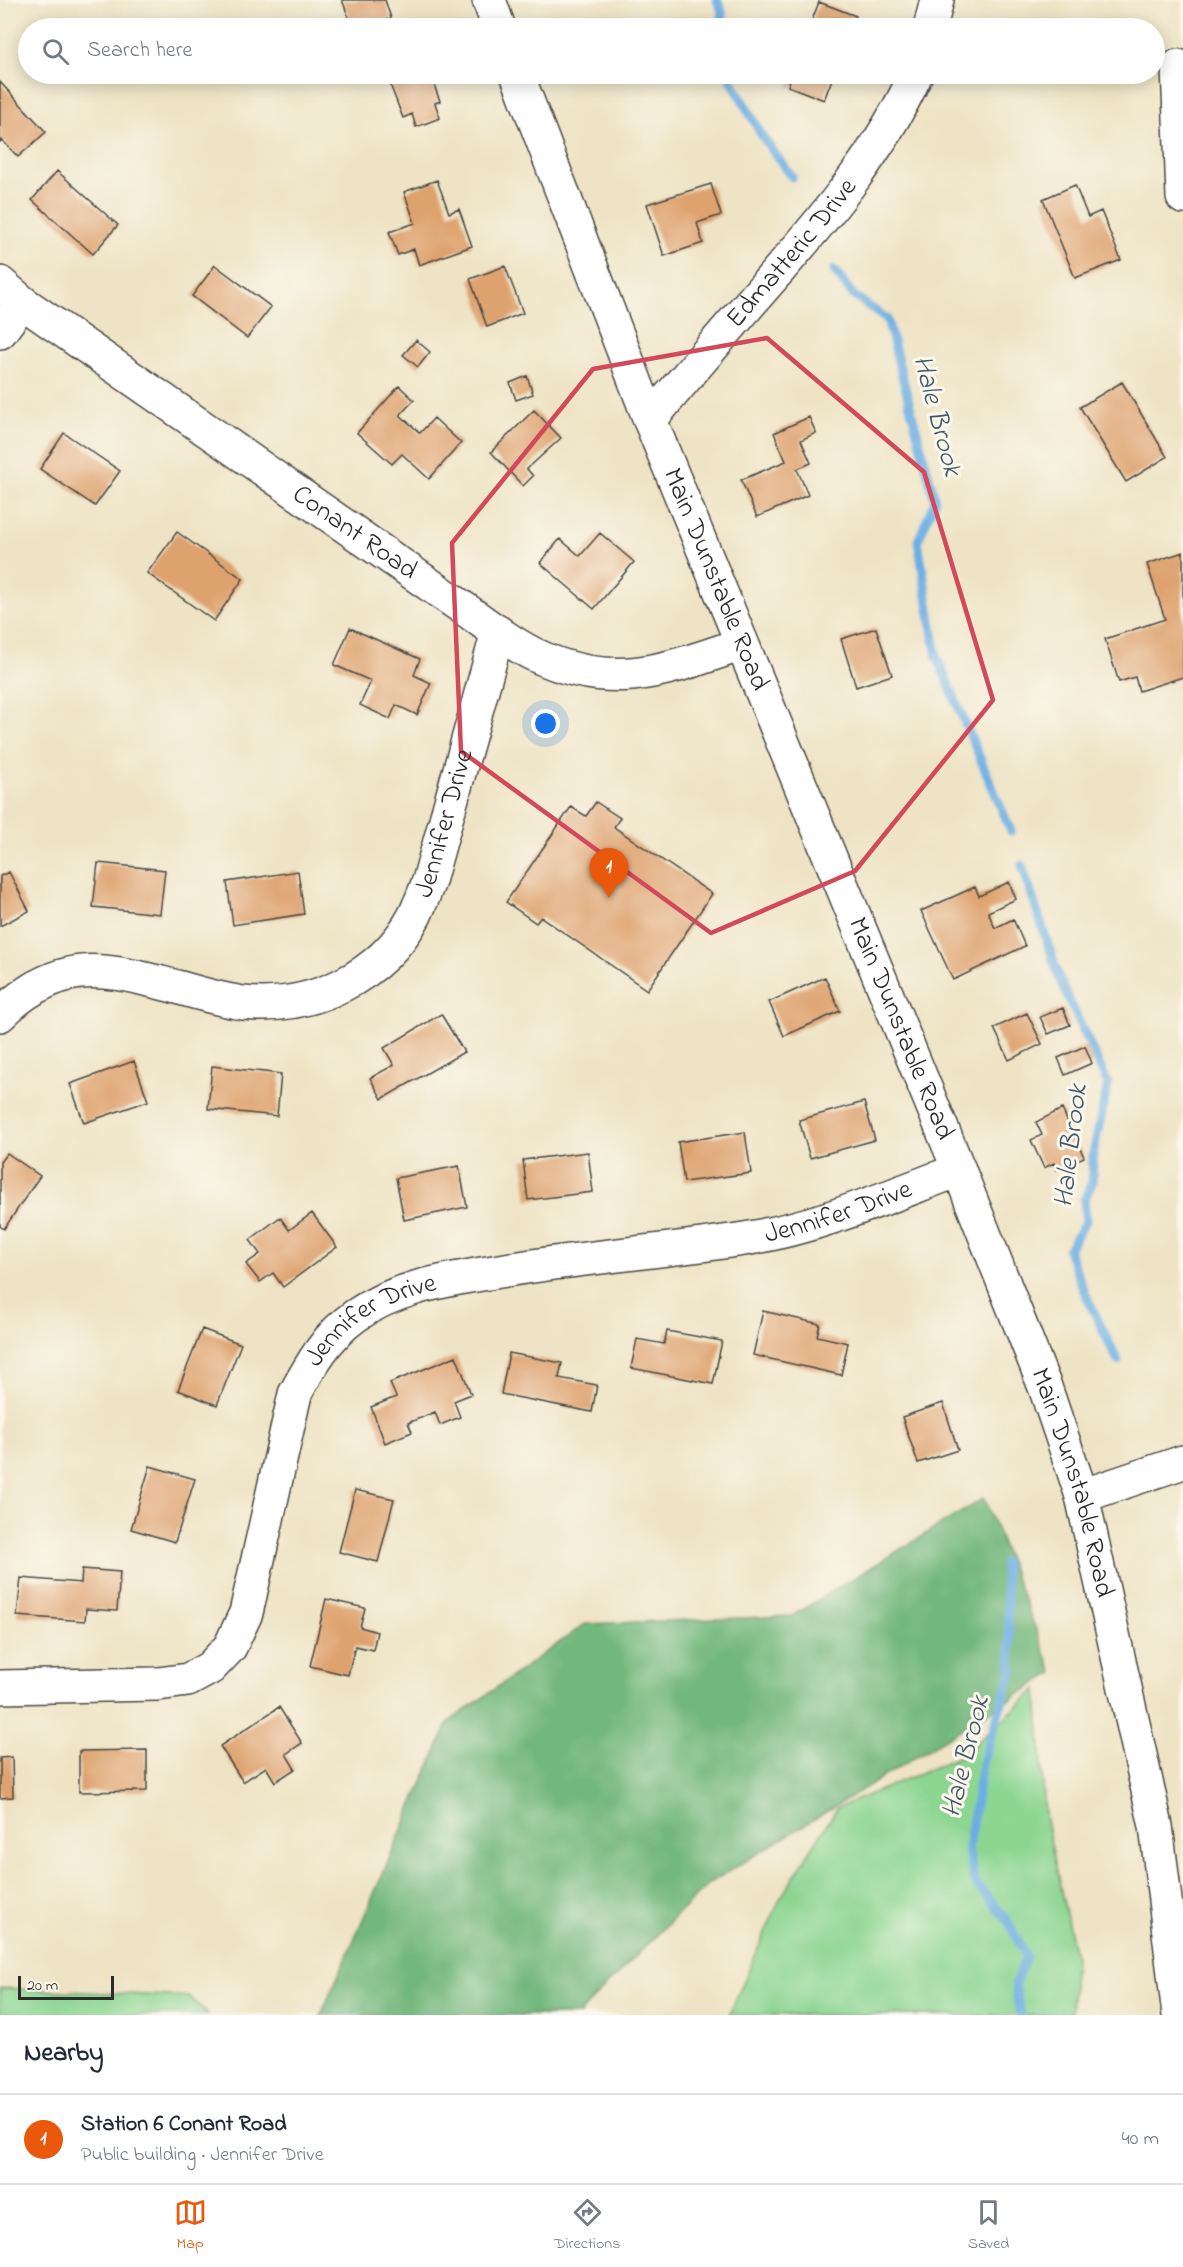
<!DOCTYPE html>
<html lang="en">
<head>
<meta charset="utf-8">
<style>
	body { margin:0; font-family:"Indie Flower",sans-serif; background:#f2f2f3; color:#1f2937 }
	.scale { position:absolute; left:18px; bottom:15px; width:96px; box-sizing:border-box; padding-left:6px; border:3px solid #2b2b2b; border-top:0; font-size:16px; line-height:21px; white-space:nowrap; color:#2b2b2b; -webkit-text-stroke:4px #fbf7ec; paint-order:stroke }
	.you { position:absolute; left:546px; top:724px; width:21px; height:21px; margin:-15px; border:4px solid #fff; border-radius:50%; background:#1a73e8; box-shadow:0 0 0 9px #1a73e833 }
	.badge { display:grid; place-items:center; width:39px; height:39px; border-radius:50%; background:#ea580c; color:#fff; font-size:20px; font-weight:700 }
	.pin { position:absolute; translate:-50% -50px; filter:drop-shadow(0 2px 3px #0008) }
	.pin::after { content:''; position:absolute; top:32px; width:21px; height:18px; background:inherit; clip-path:polygon(0 0,100% 0,50% 100%) }
	.list { margin:0; padding:0; list-style:none }
	h2 { display:flex; justify-content:space-between; align-items:center; height:78px; margin:0; padding:0 24px; font-size:26px }
	h2 small { font-size:20px; font-weight:400; color:#747a83 }
	.list li { display:grid; grid-template-columns:39px 1fr auto; gap:18px; align-items:center; box-sizing:border-box; height:90px; padding:0 24px; border-top:2px solid #e0e1e3 }
	.list b { display:block; font-size:22px; white-space:nowrap }
	.list p { margin:0; font-size:20px; white-space:nowrap; color:#747a83 }
	.list em { font-size:20px; font-style:normal; color:#747a83 }
	.icon { flex:none; width:33px; height:33px; fill:none; stroke:currentColor; stroke-width:2; stroke-linecap:round; stroke-linejoin:round }
	.map { position:relative; flex:none; width:1183px; height:2015px; overflow:hidden }
	.search { position:absolute; background:#fff; box-shadow:0 3px 15px #0003; left:18px; right:18px; top:18px; height:66px; display:flex; align-items:center; gap:15px; box-sizing:border-box; padding:0 21px; border-radius:33px; color:#747a83; font-size:22px }
	.sheet { height:168px; background:#fff }
	nav { display:flex; justify-content:space-around; align-items:center; box-sizing:border-box; height:84px; border-top:2px solid #e0e1e3; background:#fff; font-size:16px; color:#747a83 }
	nav a { display:grid; justify-items:center; gap:3px }
	nav .on { color:#ea580c }
	.map>svg:first-child { display:block }
	.green { fill:#8dd692; stroke:#5c805e; stroke-width:1.5 }
	.forest { fill:#72b77c; stroke:#4e7154; stroke-width:1.5 }
	.lines { fill:none; stroke-linecap:round; stroke-linejoin:round }
	.stream { stroke:#6caee1; stroke-width:9 }
	.building { fill:#dea26e }
	.street-casing { stroke:#484742; stroke-width:36 }
	.secondary-casing { stroke:#484742; stroke-width:36 }
	.street { stroke:#fff; stroke-width:33 }
	.secondary { stroke:#fff; stroke-width:33 }
	.marked { fill:none; stroke:#d1495b; stroke-width:4.5; stroke-linejoin:round }
	.labels { text-anchor:middle; dominant-baseline:central; stroke-width:6; stroke-linejoin:round; paint-order:stroke }
	.street-label { font-size:27px; fill:#2b2b2b; stroke:#fbf7ec }
	.water-label { font-size:28px; font-style:italic; fill:#42596b; stroke:#fbf7ec }
</style>
</head>
<body>
<div class="map">
<svg width="1183" height="2015" viewBox="0 0 1183 2015">
	<rect width="100%" height="100%" fill="#fbf7ec"/>
	<filter id="ink" filterUnits="userSpaceOnUse"><feTurbulence type="fractalNoise" baseFrequency=".0167" numOctaves="2"/><feDisplacementMap in="SourceGraphic" scale="12" xChannelSelector="R" yChannelSelector="G"/><feConvolveMatrix kernelMatrix="1 2 1 2 8 2 1 2 1" color-interpolation-filters="sRGB"/></filter>
	<filter id="wash" filterUnits="userSpaceOnUse"><feTurbulence type="fractalNoise" baseFrequency=".008" numOctaves="4" result="noise"/><feDisplacementMap in="SourceGraphic" scale="24" xChannelSelector="R" yChannelSelector="G"/><feGaussianBlur stdDeviation="1.35" result="paint"/><feColorMatrix in="noise" values="0 0 0 0 0 0 0 0 0 0 0 0 0 0 0 0 0 1.4 0 .05"/><feComposite in="paint" operator="in"/></filter>
	<g filter="url(#wash)">
		<rect width="100%" height="100%" fill="#eee3c4"/>
		<!-- green -->
		<path class="green" d="M 1037,1689 L 1045,1816 L 1075,1956 L 1071,2015 L 729,2015 L 780,1899 L 837,1808 L 963,1755 Z
			M 0,1988 L 190,1997 L 208,2015 L 0,2015 Z"/>
		<!-- forest -->
		<path class="forest" d="M 984,1498 L 1053,1673 L 708,1884 L 586,2006 L 580,2015 L 321,2015 L 449,1722 L 585,1624 L 792,1616 Z"/>
		<g class="lines">
			<!-- stream -->
			<path class="stream" d="M 717,0 L 722,11 L 723,28
				M 728,74 L 762,136 L 792,177
				M 834,270 L 853,295 L 887,319 L 935,500 L 918,541 L 937,657 L 1011,831
				M 1022,865 L 1059,978 L 1108,1084 L 1093,1154 L 1092,1183 L 1084,1200 L 1086,1221 L 1068,1250 L 1085,1293 L 1118,1361
				M 1004,1563 L 1012,1671 L 982,1764 L 968,1848 L 975,1883 L 1006,1918 L 1026,1956 L 1015,1984 L 1020,2015"/>
		</g>
		<g id="blocks">
			<!-- building -->
			<path class="building" d="M 342,0 L 385,0 L 391,18 L 363,28 L 353,28 Z
				M 819,2 L 856,16 L 851,28 L 809,28 Z
				M 386,74 L 430,74 L 440,101 L 435,103 L 440,118 L 416,127 L 412,114 L 403,118 Z
				M 792,74 L 834,74 L 824,100 L 788,86 Z
				M 0,82 L 46,132 L 18,157 L 2,140 L 0,142 Z
				M 57,171 L 118,225 L 93,254 L 32,200 Z
				M 437,180 L 449,213 L 459,209 L 472,246 L 419,265 L 414,249 L 398,255 L 389,232 L 415,223 L 404,192 Z
				M 711,184 L 721,215 L 697,223 L 703,243 L 664,256 L 647,204 Z
				M 1075,185 L 1088,217 L 1101,211 L 1121,260 L 1075,278 L 1043,199 Z
				M 215,265 L 271,307 L 247,338 L 192,296 Z
				M 505,266 L 523,313 L 487,327 L 470,279 Z
				M 416,340 L 430,352 L 418,367 L 403,355 Z
				M 527,376 L 533,394 L 516,400 L 510,383 Z
				M 1122,382 L 1167,457 L 1126,482 L 1080,407 Z
				M 399,386 L 414,400 L 400,415 L 420,433 L 434,418 L 461,443 L 429,479 L 402,454 L 392,464 L 357,433 Z
				M 534,410 L 561,438 L 527,469 L 533,476 L 523,486 L 491,452 Z
				M 809,417 L 816,433 L 801,440 L 811,463 L 797,469 L 808,495 L 757,517 L 741,480 L 786,461 L 774,433 Z
				M 64,433 L 120,471 L 95,506 L 40,469 Z
				M 177,532 L 243,579 L 214,621 L 147,573 Z
				M 600,533 L 634,562 L 594,609 L 540,563 L 560,539 L 580,556 Z
				M 1183,552 L 1183,677 L 1139,691 L 1135,677 L 1119,682 L 1105,639 L 1165,619 L 1147,564 Z
				M 350,628 L 420,659 L 414,675 L 431,683 L 417,715 L 396,705 L 390,719 L 360,705 L 371,681 L 334,665 Z
				M 876,628 L 892,675 L 856,687 L 841,639 Z
				M 596,802 L 620,818 L 614,827 L 712,894 L 647,990 L 541,917 L 536,923 L 506,902 L 571,807 L 586,816 Z
				M 98,863 L 165,870 L 160,914 L 93,907 Z
				M 298,871 L 304,914 L 233,925 L 227,882 Z
				M 9,872 L 29,911 L 0,926 L 0,876 Z
				M 1009,882 L 1016,899 L 988,912 L 995,928 L 1013,919 L 1025,946 L 953,980 L 921,911 L 975,887 L 979,896 Z
				M 825,977 L 840,1011 L 784,1036 L 769,1002 Z
				M 1063,1008 L 1070,1025 L 1048,1034 L 1040,1017 Z
				M 1027,1013 L 1042,1044 L 1009,1060 L 994,1028 Z
				M 441,1014 L 464,1052 L 382,1099 L 370,1078 L 394,1065 L 384,1048 Z
				M 1085,1046 L 1092,1063 L 1065,1075 L 1058,1058 Z
				M 134,1061 L 148,1101 L 84,1123 L 70,1084 Z
				M 212,1066 L 281,1074 L 277,1116 L 208,1109 Z
				M 864,1102 L 875,1140 L 810,1158 L 799,1120 Z
				M 1062,1109 L 1084,1157 L 1057,1170 L 1054,1163 L 1044,1168 L 1031,1140 L 1042,1135 L 1036,1122 Z
				M 745,1132 L 751,1173 L 684,1182 L 678,1142 Z
				M 588,1152 L 593,1192 L 528,1200 L 523,1160 Z
				M 7,1153 L 40,1176 L 4,1229 L 0,1226 L 0,1162 Z
				M 459,1166 L 467,1207 L 404,1220 L 396,1178 Z
				M 312,1213 L 337,1247 L 283,1287 L 273,1273 L 260,1282 L 246,1264 L 260,1254 L 250,1240 L 280,1217 L 289,1230 Z
				M 763,1311 L 820,1324 L 817,1336 L 848,1343 L 841,1375 L 753,1355 Z
				M 202,1329 L 241,1344 L 217,1405 L 178,1390 Z
				M 667,1331 L 722,1341 L 713,1384 L 631,1368 L 637,1339 L 664,1344 Z
				M 509,1353 L 562,1363 L 559,1378 L 597,1385 L 592,1412 L 501,1394 Z
				M 456,1356 L 471,1394 L 454,1401 L 460,1417 L 440,1425 L 435,1412 L 408,1423 L 412,1432 L 385,1443 L 371,1407 L 396,1397 L 390,1383 Z
				M 943,1403 L 958,1450 L 918,1463 L 902,1417 Z
				M 150,1466 L 195,1479 L 175,1542 L 131,1529 Z
				M 355,1490 L 394,1499 L 378,1562 L 339,1552 Z
				M 82,1569 L 120,1572 L 117,1611 L 86,1609 L 85,1621 L 17,1616 L 21,1578 L 81,1583 Z
				M 326,1599 L 365,1608 L 360,1627 L 377,1632 L 373,1650 L 355,1646 L 348,1675 L 310,1666 Z
				M 279,1707 L 302,1743 L 286,1754 L 295,1769 L 275,1782 L 266,1767 L 243,1782 L 220,1746 Z
				M 147,1750 L 147,1791 L 79,1792 L 79,1751 Z
				M 12,1757 L 13,1797 L 0,1798 L 0,1758 Z"/>
		</g>
	</g>
	<g filter="url(#ink)">
		<use href="#blocks" fill-opacity="0" stroke="#484742" stroke-width="1.5"/>
		<g class="lines">
			<!-- street casing -->
			<g class="street-casing">
				<g id="street">
					<path d="M 930,28 L 937,0"/>
					<path d="M 1178,66 L 1183,197"/>
					<path d="M 0,332 L 22,302"/>
					<path id="s1" d="M 650,420 C 690,372 731,325 772,278 C 828,214 881,151 916,74"/>
					<path id="s2" d="M 0,1015 C 19,996 43,980 69,974 C 102,966 145,979 177,987 C 198,993 221,1000 243,1003 C 312,1010 382,977 415,915 C 420,904 425,892 429,881 L 498,632"/>
					<path d="M 1082,1496 L 1183,1462"/>
					<path id="s3" d="M 0,1687 L 158,1684 L 188,1680 L 210,1668 L 230,1647 L 246,1613 L 295,1394 C 311,1364 327,1336 355,1316 C 394,1288 442,1281 488,1273 C 572,1258 659,1252 744,1239 C 819,1227 889,1196 959,1170"/>
				</g>
			</g>
			<!-- secondary casing -->
			<g class="secondary-casing">
				<g id="secondary">
					<path d="M 489,0 L 499,28"/>
					<path id="s4" d="M 517,74 L 650,420 L 959,1170 L 1045,1387 L 1082,1496 L 1156,1826 L 1179,2015"/>
					<path id="s5" d="M 0,283 L 22,302 L 469,612 C 490,627 512,644 535,655 C 613,692 666,670 742,644"/>
				</g>
			</g>
			<!-- street -->
			<use href="#street" class="street"/>
			<!-- secondary -->
			<use href="#secondary" class="secondary"/>
		</g>
	</g>
	<!-- marked area -->
	<path class="marked" d="M 767,338 L 924,472 L 993,700 L 855,871 L 711,933 L 461,751 L 452,543 L 593,369 Z"/>
	<g class="labels">
		<!-- street labels -->
		<g class="street-label">
			<text stroke="none"><textPath href="#s1" startOffset="219">Edmatteric Drive</textPath></text>
			<text stroke="none"><textPath href="#s5" startOffset="434">Conant Road</textPath></text>
			<text stroke="none"><textPath href="#s4" startOffset="543">Main Dunstable Road</textPath></text>
			<text stroke="none"><textPath href="#s2" startOffset="560">Jennifer Drive</textPath></text>
			<text stroke="none"><textPath href="#s4" startOffset="1029">Main Dunstable Road</textPath></text>
			<text stroke="none"><textPath href="#s3" startOffset="1101">Jennifer Drive</textPath></text>
			<text stroke="none"><textPath href="#s3" startOffset="615">Jennifer Drive</textPath></text>
			<text stroke="none"><textPath href="#s4" startOffset="1515">Main Dunstable Road</textPath></text>
		</g>
		<!-- water labels -->
		<g class="water-label">
			<text transform="translate(936 416) rotate(75)">Hale Brook</text>
			<text transform="translate(1072 1146) rotate(-83)">Hale Brook</text>
			<text transform="translate(967 1757) rotate(-76)">Hale Brook</text>
		</g>
	</g>
</svg>
<div class="scale">20 m</div>
<div class="you"></div>
<div class="pin badge" style="left:609px;top:898px">1</div>
<div class="search"><svg class="icon" aria-label="search" viewBox="0 0 24 24"><circle cx="10" cy="10" r="6"/><path d="M15 15l6 6"/></svg>Search here</div>
</div>
<section class="sheet">
<h2>Nearby<small></small></h2>
<ul class="list">
<li><span class="badge">1</span><div><b>Station 6 Conant Road</b><p>Public building · Jennifer Drive</p></div><em>40 m</em></li>
</ul>
</section>
<nav>
<a class="on"><svg class="icon" aria-label="map" viewBox="0 0 24 24"><path d="M3 6l6-2 6 2 6-2v14l-6 2-6-2-6 2zM9 4v14M15 6v14"/></svg>Map</a>
<a><svg class="icon" aria-label="directions" viewBox="0 0 24 24"><path d="M12 3l9 9-9 9-9-9zM9 14v-3h6M13 9l2 2-2 2"/></svg>Directions</a>
<a><svg class="icon" aria-label="saved" viewBox="0 0 24 24"><path d="M7 4h10v16l-5-4-5 4z"/></svg>Saved</a>
</nav>
</body>
</html>
